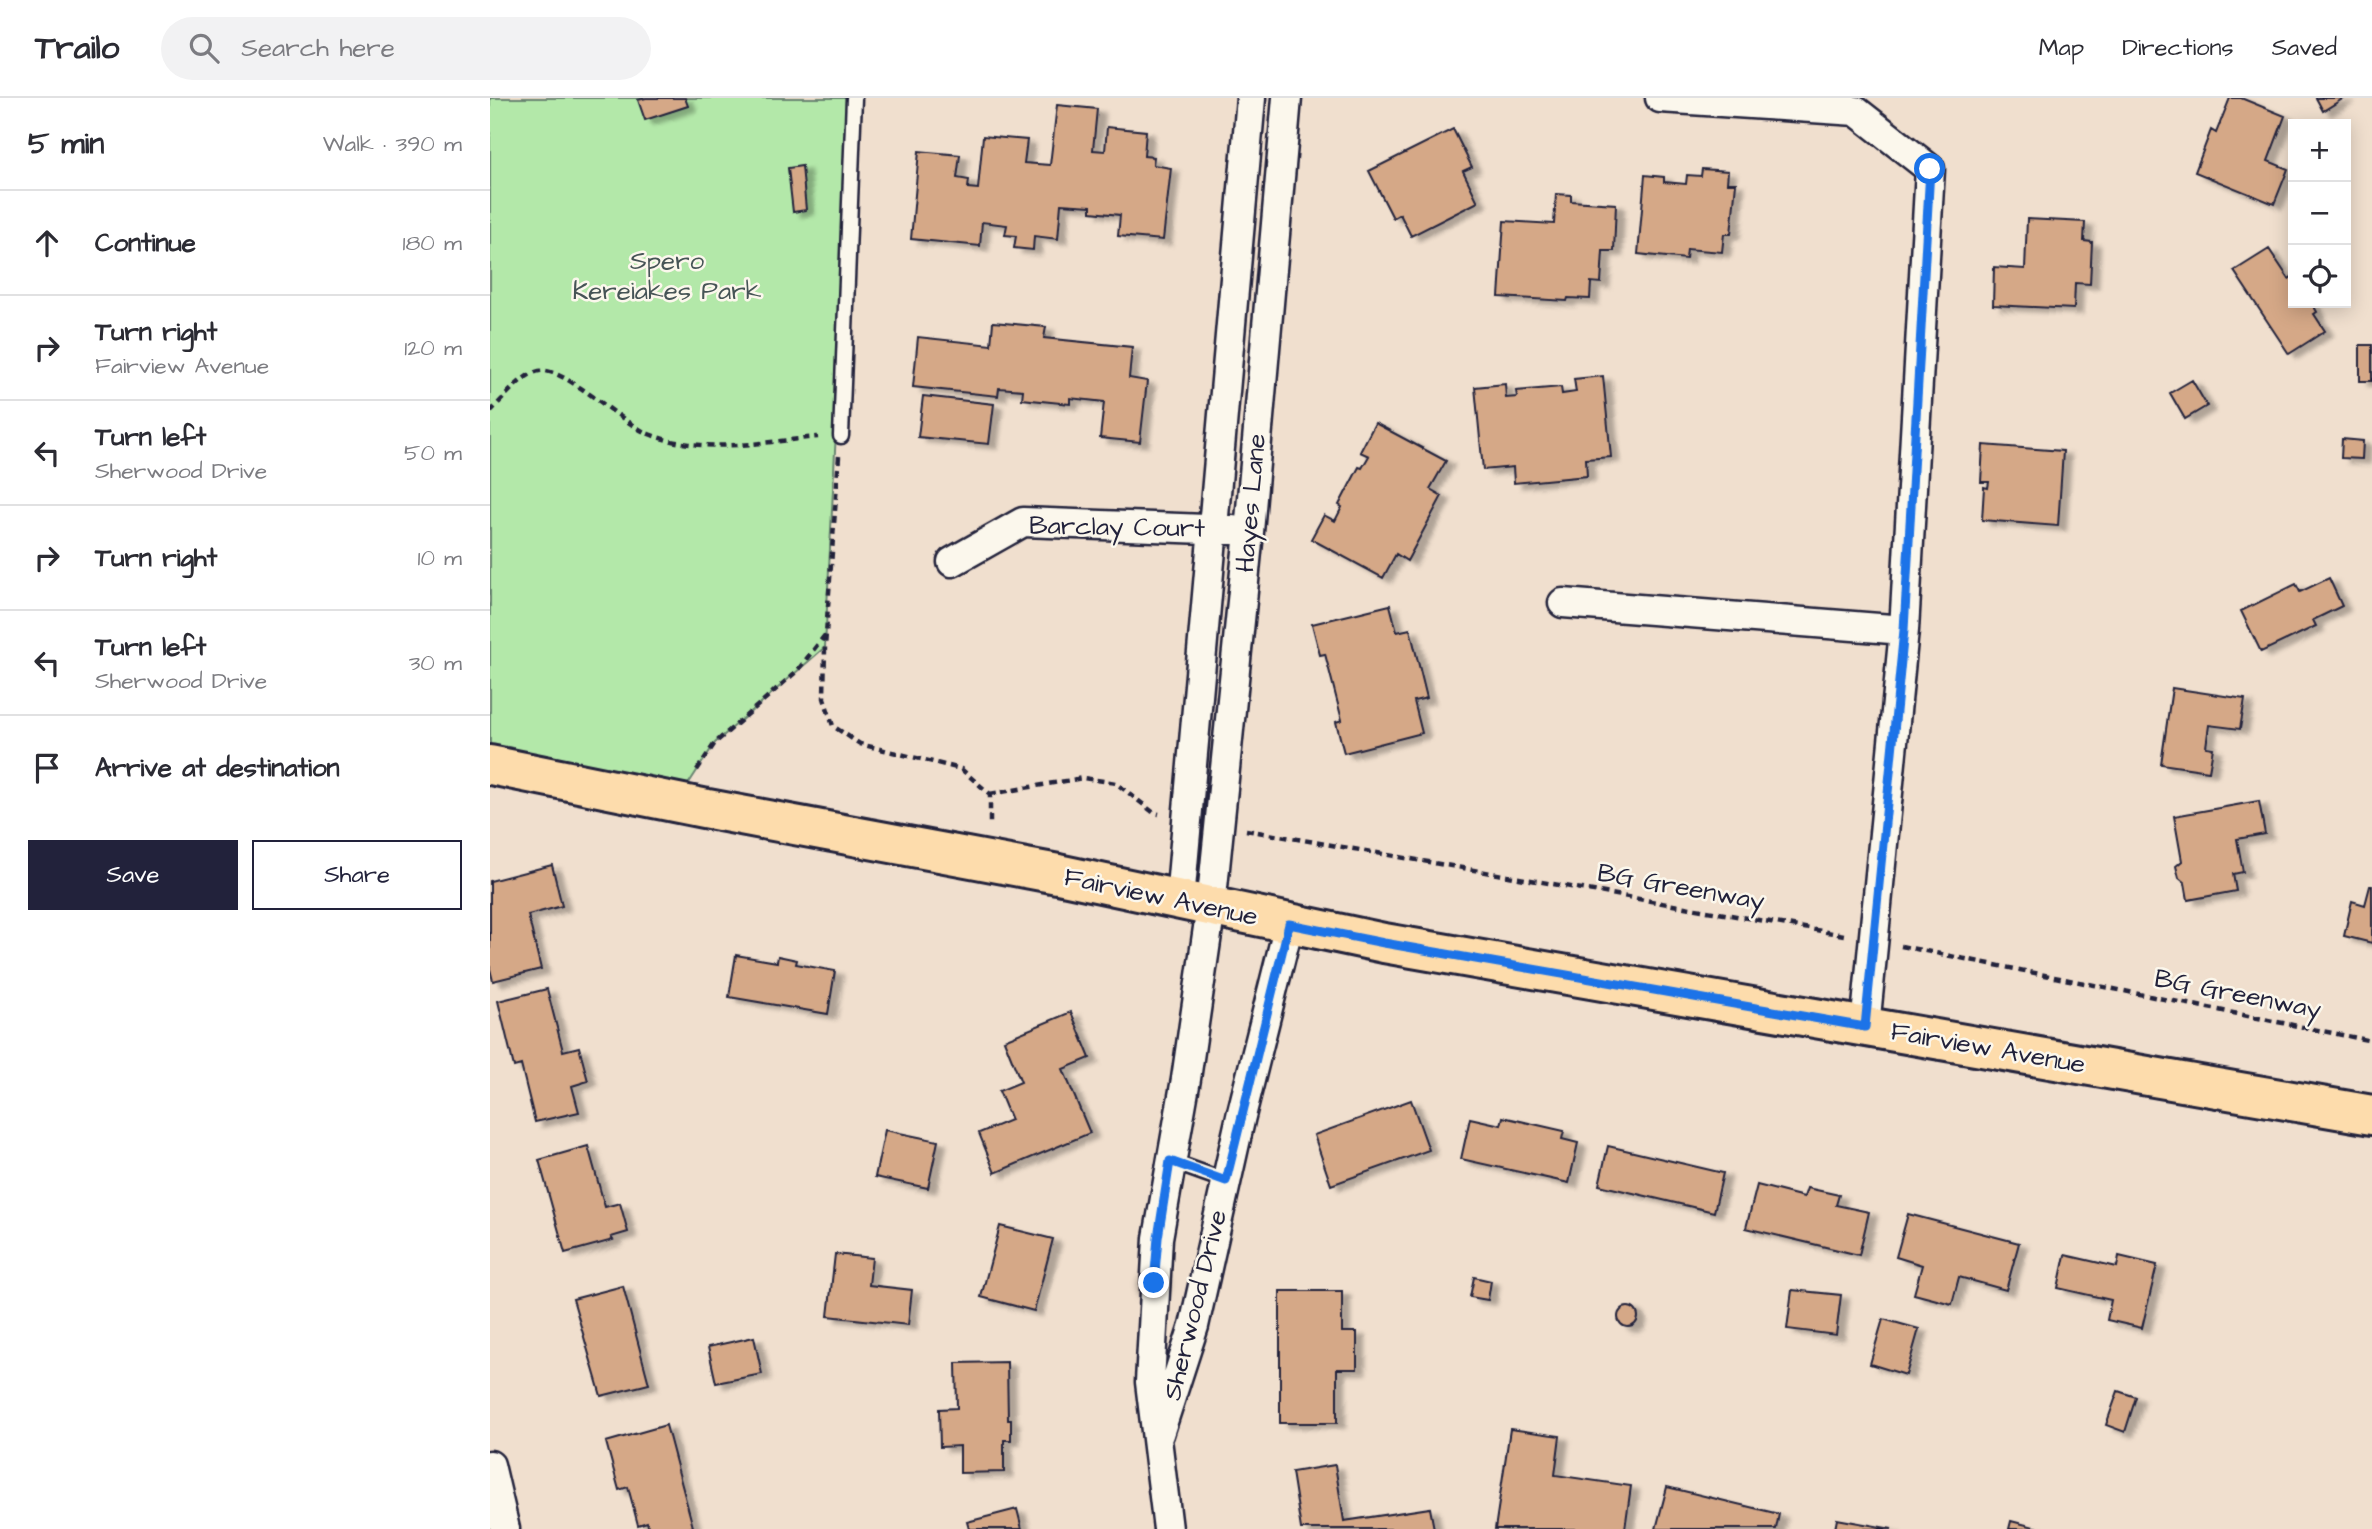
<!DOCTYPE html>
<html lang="en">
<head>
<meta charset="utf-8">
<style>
	body { margin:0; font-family:"Architects Daughter",sans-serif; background:#f2f2f3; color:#2b2b33 }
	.controls { position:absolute; right:21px; top:21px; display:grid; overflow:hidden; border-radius:0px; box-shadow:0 4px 18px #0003 }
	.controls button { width:63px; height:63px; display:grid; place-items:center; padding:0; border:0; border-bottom:2px solid #e1e1e2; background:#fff; color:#2b2b33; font:35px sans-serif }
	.stop { position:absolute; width:21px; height:21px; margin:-16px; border:5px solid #1a73e8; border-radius:50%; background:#fff }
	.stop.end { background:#1a73e8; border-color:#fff; box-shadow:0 2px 7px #0008 }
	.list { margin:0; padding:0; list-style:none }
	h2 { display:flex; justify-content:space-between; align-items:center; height:91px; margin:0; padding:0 28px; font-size:30px }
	h2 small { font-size:23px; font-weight:400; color:#7c7c81 }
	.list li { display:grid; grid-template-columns:46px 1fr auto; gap:21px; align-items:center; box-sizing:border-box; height:105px; padding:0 28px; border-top:2px solid #e1e1e2 }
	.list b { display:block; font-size:26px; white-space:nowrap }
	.list p { margin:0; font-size:23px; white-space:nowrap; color:#7c7c81 }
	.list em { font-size:23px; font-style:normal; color:#7c7c81 }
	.actions { display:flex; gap:14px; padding:21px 28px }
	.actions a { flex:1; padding:16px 0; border:2px solid #22223b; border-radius:0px; text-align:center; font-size:24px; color:#22223b }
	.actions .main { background:#22223b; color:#fff }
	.icon { flex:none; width:38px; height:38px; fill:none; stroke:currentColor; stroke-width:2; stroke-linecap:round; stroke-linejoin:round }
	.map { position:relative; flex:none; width:1882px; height:1431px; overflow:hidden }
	header { display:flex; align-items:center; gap:42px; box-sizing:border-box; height:98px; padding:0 35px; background:#fff; border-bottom:2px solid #e1e1e2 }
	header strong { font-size:33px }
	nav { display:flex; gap:38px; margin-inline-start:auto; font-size:24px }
	.search { width:490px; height:63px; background:#f2f2f3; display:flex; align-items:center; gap:18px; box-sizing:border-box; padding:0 24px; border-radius:38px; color:#7c7c81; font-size:26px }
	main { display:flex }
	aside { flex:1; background:#fff }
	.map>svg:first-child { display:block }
	.green { fill:#b3e8a9; stroke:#6a8572; stroke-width:2 }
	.building { fill:#d5a887; stroke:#22223b; stroke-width:2; filter:url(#shadow) }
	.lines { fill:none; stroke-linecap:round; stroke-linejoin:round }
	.lane-casing { stroke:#22223b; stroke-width:19 }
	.street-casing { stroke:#22223b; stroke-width:33 }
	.primary-casing { stroke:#22223b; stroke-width:44 }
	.path { stroke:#22223b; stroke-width:4.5; stroke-dasharray:7 5; stroke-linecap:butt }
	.lane { stroke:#fbf7ec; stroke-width:14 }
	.street { stroke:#fbf7ec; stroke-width:28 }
	.primary { stroke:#fddcac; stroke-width:38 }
	.route { stroke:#1a73e8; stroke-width:9 }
	.labels { text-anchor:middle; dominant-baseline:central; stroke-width:5; stroke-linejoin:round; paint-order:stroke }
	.park-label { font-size:26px; fill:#465456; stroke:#fbf7ec }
	.street-label { font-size:26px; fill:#22223b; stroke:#fbf7ec }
</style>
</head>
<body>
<header>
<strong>Trailo</strong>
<div class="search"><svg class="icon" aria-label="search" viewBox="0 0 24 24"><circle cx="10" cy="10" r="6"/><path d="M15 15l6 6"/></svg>Search here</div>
<nav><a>Map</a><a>Directions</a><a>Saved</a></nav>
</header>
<main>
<aside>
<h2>5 min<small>Walk · 390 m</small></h2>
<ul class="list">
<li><svg class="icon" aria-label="ahead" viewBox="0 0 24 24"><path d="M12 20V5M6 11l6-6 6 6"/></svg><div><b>Continue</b></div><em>180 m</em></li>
<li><svg class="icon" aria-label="right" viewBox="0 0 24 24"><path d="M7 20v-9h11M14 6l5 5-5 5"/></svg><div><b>Turn right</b><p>Fairview Avenue</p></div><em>120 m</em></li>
<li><svg class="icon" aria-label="left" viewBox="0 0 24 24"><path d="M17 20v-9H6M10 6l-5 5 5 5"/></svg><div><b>Turn left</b><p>Sherwood Drive</p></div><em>50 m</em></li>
<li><svg class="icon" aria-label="right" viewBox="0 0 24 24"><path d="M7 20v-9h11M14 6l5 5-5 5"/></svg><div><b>Turn right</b></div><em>10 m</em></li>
<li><svg class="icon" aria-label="left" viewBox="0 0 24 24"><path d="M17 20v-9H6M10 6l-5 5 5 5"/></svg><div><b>Turn left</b><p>Sherwood Drive</p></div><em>30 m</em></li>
<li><svg class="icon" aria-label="arrive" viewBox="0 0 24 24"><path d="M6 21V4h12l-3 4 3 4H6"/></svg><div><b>Arrive at destination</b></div></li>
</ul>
<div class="actions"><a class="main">Save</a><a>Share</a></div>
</aside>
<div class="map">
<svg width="1882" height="1431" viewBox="0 0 1882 1431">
	<defs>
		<filter id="shadow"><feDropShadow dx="8" dy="4.5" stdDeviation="2" flood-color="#0004"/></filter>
	</defs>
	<rect width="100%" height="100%" fill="#f0dfce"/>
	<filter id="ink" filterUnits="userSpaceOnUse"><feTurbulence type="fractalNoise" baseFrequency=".0143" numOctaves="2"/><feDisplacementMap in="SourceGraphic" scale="14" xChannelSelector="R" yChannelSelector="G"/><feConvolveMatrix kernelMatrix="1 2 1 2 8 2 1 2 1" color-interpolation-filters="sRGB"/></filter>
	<g filter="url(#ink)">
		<!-- green -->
		<path class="green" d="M 0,0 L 363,0 L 335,549 L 225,645 L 186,705 L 0,670 Z"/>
		<!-- building -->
		<path class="building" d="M 156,0 L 195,0 L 198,8 L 155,22 L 148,2 Z
			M 1740,0 L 1751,0 L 1795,18 L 1778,63 L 1798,71 L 1784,106 L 1705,74 L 1721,32 L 1726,35 Z
			M 1826,0 L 1854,0 L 1833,13 Z
			M 567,7 L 607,11 L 603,52 L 615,53 L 617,29 L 656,33 L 654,58 L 664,59 L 663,67 L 681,70 L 673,142 L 628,138 L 630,117 L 601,114 L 601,108 L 571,106 L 568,141 L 544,138 L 543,152 L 524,150 L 526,138 L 515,137 L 517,127 L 492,124 L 490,148 L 421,141 L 429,53 L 470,57 L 467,80 L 479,82 L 478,90 L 488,91 L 493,38 L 537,42 L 534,65 L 560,67 Z
			M 963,31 L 982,69 L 973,73 L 988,104 L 921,138 L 910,116 L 903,120 L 879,73 Z
			M 312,68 L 316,112 L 303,114 L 298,70 Z
			M 1212,71 L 1238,73 L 1237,85 L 1246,85 L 1241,136 L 1234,136 L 1232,154 L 1197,151 L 1196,161 L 1148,156 L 1155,77 L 1174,79 L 1174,84 L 1196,86 L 1197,77 L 1211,78 Z
			M 1066,96 L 1081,97 L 1081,103 L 1126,106 L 1124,153 L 1113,153 L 1111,185 L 1101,184 L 1100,201 L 1078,200 L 1077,203 L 1009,199 L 1014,123 L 1064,126 Z
			M 1537,121 L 1595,124 L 1594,143 L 1602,144 L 1600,186 L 1585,185 L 1584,211 L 1503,207 L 1504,169 L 1535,171 Z
			M 1779,151 L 1799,181 L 1803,178 L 1803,205 L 1822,205 L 1827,214 L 1824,216 L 1835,233 L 1799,256 L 1744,173 Z
			M 503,224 L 556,229 L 554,240 L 642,249 L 639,280 L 657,283 L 650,344 L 610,340 L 614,304 L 580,300 L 580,306 L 532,301 L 533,292 L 509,290 L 508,298 L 423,289 L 428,239 L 501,247 Z
			M 1870,247 L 1882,247 L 1882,283 L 1870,283 Z
			M 1113,278 L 1121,359 L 1096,361 L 1097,378 L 1024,385 L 1023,369 L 993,372 L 985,289 L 1015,286 L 1016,300 L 1027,299 L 1026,293 L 1071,289 L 1072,296 L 1086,294 L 1084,281 Z
			M 1702,282 L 1717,308 L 1695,321 L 1680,295 Z
			M 433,298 L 504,306 L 499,346 L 428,339 Z
			M 885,325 L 956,363 L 940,391 L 952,398 L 917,463 L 906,456 L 893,480 L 821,441 L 834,417 L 845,423 L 852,409 L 849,407 L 869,369 L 872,370 L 879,358 L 870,354 Z
			M 1852,341 L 1873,343 L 1872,361 L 1851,360 Z
			M 1493,347 L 1573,353 L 1568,428 L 1492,422 L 1494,389 L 1498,390 L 1499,384 L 1491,384 Z
			M 1839,480 L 1852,508 L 1823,522 L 1826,528 L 1771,554 L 1751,513 L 1806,486 L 1810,494 Z
			M 900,507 L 907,534 L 920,531 L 937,600 L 924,603 L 932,635 L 854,655 L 846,624 L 852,622 L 835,556 L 830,557 L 822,526 Z
			M 1682,590 L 1755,601 L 1750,631 L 1719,627 L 1716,649 L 1723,650 L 1719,673 L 1671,666 Z
			M 1769,703 L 1775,736 L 1747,741 L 1753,774 L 1743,776 L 1746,793 L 1698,802 L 1695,785 L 1689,780 L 1686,768 L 1692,763 L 1684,718 Z
			M 62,767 L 72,808 L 38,817 L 51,871 L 3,883 L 0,871 L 0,783 Z
			M 1880,788 L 1882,788 L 1882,845 L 1854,838 L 1862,803 L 1875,807 Z
			M 246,857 L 287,864 L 288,858 L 307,862 L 306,866 L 345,873 L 338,916 L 239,899 Z
			M 57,891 L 73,953 L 89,949 L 98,983 L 82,988 L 89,1014 L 45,1024 L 31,967 L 24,969 L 8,903 Z
			M 581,914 L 600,960 L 573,971 L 600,1035 L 505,1075 L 489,1035 L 521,1022 L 509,993 L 531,984 L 514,942 Z
			M 921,1002 L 939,1052 L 841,1087 L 824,1037 Z
			M 1013,1019 L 1074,1033 L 1072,1041 L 1088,1045 L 1079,1085 L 971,1061 L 980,1020 L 1011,1027 Z
			M 395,1032 L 448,1043 L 438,1090 L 385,1079 Z
			M 98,1048 L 115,1109 L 130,1105 L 138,1134 L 121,1139 L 123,1142 L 75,1155 L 49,1062 Z
			M 1118,1048 L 1233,1075 L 1224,1114 L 1109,1087 Z
			M 1267,1087 L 1314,1099 L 1317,1090 L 1349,1097 L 1346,1107 L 1379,1114 L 1369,1157 L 1256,1130 Z
			M 1418,1116 L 1529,1145 L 1516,1192 L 1469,1179 L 1462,1206 L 1424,1196 L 1432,1167 L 1406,1159 Z
			M 510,1128 L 563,1141 L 544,1213 L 491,1199 Z
			M 345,1156 L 382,1160 L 379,1187 L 422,1192 L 418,1227 L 338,1218 Z
			M 1575,1157 L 1627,1169 L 1629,1158 L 1667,1167 L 1652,1230 L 1617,1222 L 1621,1202 L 1568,1190 Z
			M 984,1179 L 1001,1183 L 998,1202 L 980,1199 Z
			M 133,1188 L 159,1286 L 111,1298 L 83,1201 Z
			M 1302,1192 L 1351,1197 L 1346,1237 L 1297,1231 Z
			M 790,1193 L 852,1193 L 852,1234 L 867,1234 L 867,1271 L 847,1271 L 847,1325 L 790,1325 Z
			M1128 1219a10 10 0 1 1 20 0a10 10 0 1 1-20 0Z
			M 1393,1221 L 1429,1231 L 1416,1277 L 1380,1266 Z
			M 264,1239 L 272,1276 L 226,1285 L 218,1249 Z
			M 517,1264 L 518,1322 L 521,1322 L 521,1342 L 514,1342 L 514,1374 L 470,1375 L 470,1348 L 450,1349 L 449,1311 L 467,1310 L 466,1265 Z
			M 1628,1293 L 1646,1299 L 1635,1334 L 1616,1327 Z
			M 176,1327 L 203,1429 L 196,1431 L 159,1431 L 157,1424 L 148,1427 L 138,1389 L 129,1392 L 116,1344 Z
			M 1020,1331 L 1070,1338 L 1065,1377 L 1141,1388 L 1135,1431 L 1005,1431 Z
			M 845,1367 L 854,1423 L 940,1410 L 944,1431 L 811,1431 L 802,1374 Z
			M 1177,1389 L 1289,1416 L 1286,1431 L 1166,1431 Z
			M 527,1411 L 532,1431 L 479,1431 L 477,1424 Z
			M 1347,1421 L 1402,1431 L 1345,1431 Z
			M 1521,1423 L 1552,1431 L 1519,1431 Z"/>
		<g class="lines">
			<!-- lane casing -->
			<g class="lane-casing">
				<path id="lane" d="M 351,338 L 364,0
					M 680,1063 L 736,1083"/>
			</g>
			<!-- street casing -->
			<g class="street-casing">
				<path id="street" d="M 1170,0 L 1366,13 L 1440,71 L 1414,532 L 1375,929
					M 462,464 L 533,424 L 742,432
					M 1073,505 L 1414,532
					M 690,802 L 761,0
					M 669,1336 L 704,1228 L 751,1018 L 799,826
					M 0,1367 L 15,1431
					M 678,1431 L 660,1284 L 668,1140 L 696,981 L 721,809 L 759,434 L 797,0"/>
			</g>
			<!-- primary casing -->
			<g class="primary-casing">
				<path id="primary" d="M 0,667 L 213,710 L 568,776 L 894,845 L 1882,1017"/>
			</g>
			<!-- path -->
			<path class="path" d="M 0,314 C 13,301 31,277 49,273 C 74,268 131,325 159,336 C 211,357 273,344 328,339
				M 349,358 L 335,549 L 334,600 L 343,628 L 370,646 L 471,671 L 500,696 L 500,728
				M 207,672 L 225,645 L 307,573 L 335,537
				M 500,696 L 593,680 L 626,685 L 664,715 L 669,716
				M 756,732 L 1354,837
				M 1411,848 L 1882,943"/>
			<!-- lane -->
			<use href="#lane" class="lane"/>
			<!-- street -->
			<use href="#street" class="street"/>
			<!-- primary -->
			<use href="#primary" class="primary"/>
		</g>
	</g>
	<g class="lines" filter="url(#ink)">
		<!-- route -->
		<path class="route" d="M 664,1185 L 668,1140 L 680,1063 L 736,1083 L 799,826 L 894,845 L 1375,929 L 1414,532 L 1440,71"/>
	</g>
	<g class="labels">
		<!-- park labels -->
		<g class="park-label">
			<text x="177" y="163">Spero<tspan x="177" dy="30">Kereiakes Park</tspan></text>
		</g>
		<!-- street labels -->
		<g class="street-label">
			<text transform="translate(761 405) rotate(-85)">Hayes Lane</text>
			<text transform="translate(627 429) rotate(1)">Barclay Court</text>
			<text transform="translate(1191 789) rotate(10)">BG Greenway</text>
			<text transform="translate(671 799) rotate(12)">Fairview Avenue</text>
			<text transform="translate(1748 896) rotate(11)">BG Greenway</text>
			<text transform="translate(1498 950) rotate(10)">Fairview Avenue</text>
			<text transform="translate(705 1207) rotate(-76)">Sherwood Drive</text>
		</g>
	</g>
</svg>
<div class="controls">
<button>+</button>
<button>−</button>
<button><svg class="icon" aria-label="locate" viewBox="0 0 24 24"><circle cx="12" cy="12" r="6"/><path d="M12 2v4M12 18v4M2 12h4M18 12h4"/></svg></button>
</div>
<div class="stop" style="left:1440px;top:71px"></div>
<div class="stop end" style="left:664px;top:1185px"></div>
</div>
</main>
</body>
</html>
